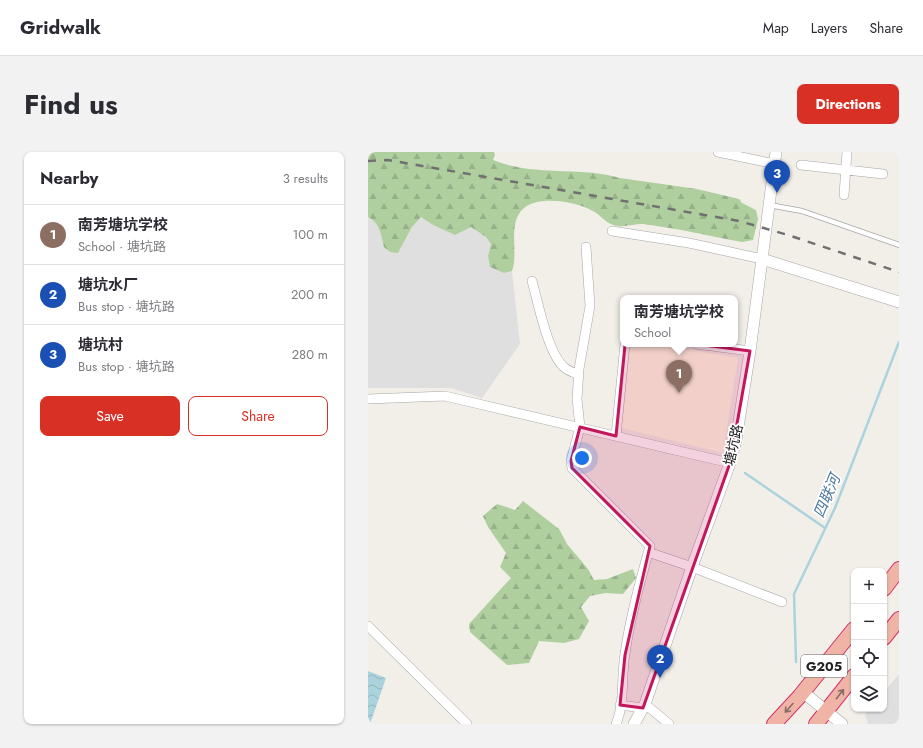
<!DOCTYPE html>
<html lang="en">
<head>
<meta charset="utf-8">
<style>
	body { margin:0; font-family:Jost,"Noto Sans SC",sans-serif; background:#f2f2f3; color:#2b2b33 }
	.controls { position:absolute; right:12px; bottom:12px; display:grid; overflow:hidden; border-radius:8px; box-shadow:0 1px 3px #0004 }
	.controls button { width:36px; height:36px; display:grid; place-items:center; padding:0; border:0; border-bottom:1px solid #e1e1e2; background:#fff; color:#2b2b33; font:20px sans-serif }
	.you { position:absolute; left:214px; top:306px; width:14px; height:14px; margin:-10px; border:3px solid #fff; border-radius:50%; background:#1a73e8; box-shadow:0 0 0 6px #1a73e833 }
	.badge { display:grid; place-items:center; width:26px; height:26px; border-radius:50%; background:#d93025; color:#fff; font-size:13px; font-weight:700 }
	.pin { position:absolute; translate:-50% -33px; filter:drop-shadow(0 1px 2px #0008) }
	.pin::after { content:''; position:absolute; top:21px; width:14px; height:12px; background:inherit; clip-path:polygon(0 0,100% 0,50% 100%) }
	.popup { position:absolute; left:252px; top:143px; width:118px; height:52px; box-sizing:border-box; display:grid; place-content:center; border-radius:8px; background:#fff; filter:drop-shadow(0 1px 3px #0005); font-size:13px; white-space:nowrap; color:#7c7c81 }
	.popup b { font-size:15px; color:#2b2b33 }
	.popup::after { content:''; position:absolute; left:50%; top:100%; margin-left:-8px; border:8px solid transparent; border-top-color:#fff }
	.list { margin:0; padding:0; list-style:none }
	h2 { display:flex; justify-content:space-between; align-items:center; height:52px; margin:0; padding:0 16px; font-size:17px }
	h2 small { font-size:13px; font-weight:400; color:#7c7c81 }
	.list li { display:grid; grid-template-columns:26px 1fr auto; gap:12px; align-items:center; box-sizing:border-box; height:60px; padding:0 16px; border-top:1px solid #e1e1e2 }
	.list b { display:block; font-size:15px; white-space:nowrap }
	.list p { margin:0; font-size:13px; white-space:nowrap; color:#7c7c81 }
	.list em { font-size:13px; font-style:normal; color:#7c7c81 }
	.actions { display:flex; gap:8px; padding:12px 16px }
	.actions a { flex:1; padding:9px 0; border:1px solid #d93025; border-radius:8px; text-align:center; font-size:14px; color:#d93025 }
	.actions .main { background:#d93025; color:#fff }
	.icon { flex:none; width:22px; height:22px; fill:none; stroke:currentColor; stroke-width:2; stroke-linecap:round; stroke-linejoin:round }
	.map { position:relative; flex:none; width:531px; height:572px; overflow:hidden; border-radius:8px }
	header { display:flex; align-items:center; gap:24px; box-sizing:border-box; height:56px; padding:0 20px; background:#fff; border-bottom:1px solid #e1e1e2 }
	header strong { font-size:19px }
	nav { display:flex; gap:22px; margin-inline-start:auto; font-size:14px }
	.intro { display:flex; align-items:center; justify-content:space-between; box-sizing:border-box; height:96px; padding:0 24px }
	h1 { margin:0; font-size:28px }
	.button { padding:10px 18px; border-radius:8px; background:#d93025; color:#fff; font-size:14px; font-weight:700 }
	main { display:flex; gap:24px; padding:0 24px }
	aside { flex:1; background:#fff; border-radius:8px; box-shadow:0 1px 3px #0004 }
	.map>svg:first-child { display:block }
	.residential { fill:#e0dfdf }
	.education { fill:#fefee5 }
	.forest { fill:url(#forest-firs) }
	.water { fill:url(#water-waves) }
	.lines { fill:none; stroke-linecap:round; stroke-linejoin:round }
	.stream { stroke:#abd3dd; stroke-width:2.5 }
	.service-casing { stroke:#a6a6a6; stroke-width:6 }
	.minor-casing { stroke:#a6a6a6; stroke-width:10 }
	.tertiary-casing { stroke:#a6a6a6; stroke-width:12 }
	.trunk-casing { stroke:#d6306d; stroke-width:16 }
	.service { stroke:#fff; stroke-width:4.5 }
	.minor { stroke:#fff; stroke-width:9 }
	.tertiary { stroke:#fff; stroke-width:11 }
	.trunk { stroke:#efb4a6; stroke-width:14 }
	.rail { stroke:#707070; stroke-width:2.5; stroke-dasharray:8 8; stroke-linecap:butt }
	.oneway { stroke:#886b64 }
	.marked { fill:#c2185b; fill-opacity:0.2; stroke:#c2185b; stroke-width:3; stroke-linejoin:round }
	.labels { text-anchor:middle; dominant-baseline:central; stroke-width:3.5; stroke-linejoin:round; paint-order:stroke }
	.shield { fill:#fff; stroke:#646464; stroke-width:1 }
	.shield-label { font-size:13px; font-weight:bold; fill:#222 }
	.street-label { font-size:14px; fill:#222; stroke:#fff }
	.water-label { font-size:15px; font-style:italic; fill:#4a77a0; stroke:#fff }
</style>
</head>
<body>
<header>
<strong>Gridwalk</strong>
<nav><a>Map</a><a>Layers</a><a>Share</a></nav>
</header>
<div class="intro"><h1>Find us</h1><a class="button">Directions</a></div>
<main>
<aside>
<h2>Nearby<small>3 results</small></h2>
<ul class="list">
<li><span class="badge" style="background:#8d6e63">1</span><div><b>南芳塘坑学校</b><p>School · 塘坑路</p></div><em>100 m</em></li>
<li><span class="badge" style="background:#1a4fb4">2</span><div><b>塘坑水厂</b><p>Bus stop · 塘坑路</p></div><em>200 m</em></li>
<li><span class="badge" style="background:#1a4fb4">3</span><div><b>塘坑村</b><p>Bus stop · 塘坑路</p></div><em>280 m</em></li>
</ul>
<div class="actions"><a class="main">Save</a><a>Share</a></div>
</aside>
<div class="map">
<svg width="531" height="572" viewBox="0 0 531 572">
	<defs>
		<pattern id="forest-firs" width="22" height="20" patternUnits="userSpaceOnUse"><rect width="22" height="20" fill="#afcf9f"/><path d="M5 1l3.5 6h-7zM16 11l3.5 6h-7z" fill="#96b189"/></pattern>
		<pattern id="water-waves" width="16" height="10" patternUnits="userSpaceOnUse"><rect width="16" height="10" fill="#abd3dd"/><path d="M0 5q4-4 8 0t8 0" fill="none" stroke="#93b5bd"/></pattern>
	</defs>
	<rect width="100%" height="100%" fill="#f2efe9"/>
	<!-- residential -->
	<path class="residential" d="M 0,65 L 6,68 L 13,79 L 16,95 L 30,101 L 44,75 L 53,65 L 65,73 L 87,83 L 103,75 L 118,85 L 123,92 L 120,104 L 136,121 L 144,119 L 152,192 L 114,246 L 83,236 L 0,236 Z
		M 531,522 L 531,572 L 500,572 L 497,562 L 501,557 L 516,557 L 516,540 Z"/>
	<!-- education -->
	<path class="education" d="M 262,192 L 289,192 L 370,206 L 355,301 L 254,276 Z"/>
	<!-- forest -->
	<path class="forest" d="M 0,0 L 126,0 L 127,3 L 125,8 C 166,25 211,14 252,26 L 329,37 L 371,47 L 374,51 L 388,58 L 390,67 L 385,88 L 374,90 C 341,84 308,76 275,72 C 266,72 258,75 250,74 C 239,73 234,64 225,59 C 208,49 169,43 155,57 C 139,72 151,101 144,119 L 136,121 L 122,115 L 120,104 L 123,92 L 118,85 L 103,75 L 87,83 L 65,73 L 53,65 L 44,75 L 30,101 L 22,100 L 16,95 C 13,82 12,71 0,65 Z
		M 155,349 L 191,377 L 199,392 L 220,417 L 226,428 L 239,427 L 265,417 L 268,426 L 255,442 L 237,441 L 222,444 L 213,455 L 221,469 L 211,487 L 196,491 L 171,489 L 161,511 L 139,513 L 102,480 L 101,472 L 143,426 L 132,415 L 138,401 L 120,375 L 115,364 L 129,352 L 147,358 Z"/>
	<!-- water -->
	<path class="water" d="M 0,519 L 18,526 L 2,572 L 0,572 Z"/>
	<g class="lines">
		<!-- stream -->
		<path class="stream" d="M 377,321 L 457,376
			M 428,510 L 426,442 L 467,356 L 531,190"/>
		<!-- service casing -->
		<g class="service-casing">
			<path id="service" d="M 401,53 L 434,59 L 531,93"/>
		</g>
		<!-- minor casing -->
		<g class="minor-casing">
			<path id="minor" d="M 350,0 L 407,12
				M 433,13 L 515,22
				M 476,43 L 479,0
				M 244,79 L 321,91 L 394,107
				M 218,95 L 222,154 L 211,217 L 209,247 L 212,275 L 203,309 L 204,316 L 282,394 C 272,430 262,466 257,502 C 253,525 257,551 248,572
				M 164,129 C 170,150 180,203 197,216 C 201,219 206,221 211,223
				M 328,192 L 382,199
				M 0,247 L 77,244 L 362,311
				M 248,284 L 257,192
				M 280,400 L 324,415 L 414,450
				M 0,474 L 99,572
				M 277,552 L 301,572
				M 252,553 L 275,556"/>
		</g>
		<!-- tertiary casing -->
		<g class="tertiary-casing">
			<path id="tertiary" d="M 394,107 L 531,150
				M 435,540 L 474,572
				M 266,572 L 277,552 L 324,415 L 362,311 L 368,288 L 382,199 L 408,0"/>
		</g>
		<!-- trunk casing -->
		<g class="trunk-casing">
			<path id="trunk" d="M 516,437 L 531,417
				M 516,486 L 531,467
				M 406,572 L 431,545 L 486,477
				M 448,572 L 486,524"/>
		</g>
		<!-- service -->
		<use href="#service" class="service"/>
		<!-- minor -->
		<use href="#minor" class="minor"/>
		<!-- tertiary -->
		<use href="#tertiary" class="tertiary"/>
		<!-- trunk -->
		<use href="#trunk" class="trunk"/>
		<!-- rail -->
		<path class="rail" d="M 0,9 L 20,8 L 371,69 L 420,83 L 531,120"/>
	</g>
	<!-- one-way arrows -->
	<defs><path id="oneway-shaft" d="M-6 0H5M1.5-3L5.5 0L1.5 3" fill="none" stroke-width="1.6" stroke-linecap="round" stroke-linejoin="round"/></defs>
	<g class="oneway">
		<use href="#oneway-shaft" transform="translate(472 542) rotate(-52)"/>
		<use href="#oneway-shaft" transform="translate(421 556) rotate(132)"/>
	</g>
	<!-- marked area -->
	<path class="marked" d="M 258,183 L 382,199 L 362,311 L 275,556 L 252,553 L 257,503 L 282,394 L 204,316 L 203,309 L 212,275 L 248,284 Z"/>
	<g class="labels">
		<!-- shield labels -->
		<rect class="shield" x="433" y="503" width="46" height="22" rx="3"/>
		<g class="shield-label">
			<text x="456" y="514">G205</text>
		</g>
		<!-- street labels -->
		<g class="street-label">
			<text transform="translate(365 293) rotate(-77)">塘坑路</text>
		</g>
		<!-- water labels -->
		<g class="water-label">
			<text transform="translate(459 344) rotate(-67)">四联河</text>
		</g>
	</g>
</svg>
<div class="controls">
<button>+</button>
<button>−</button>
<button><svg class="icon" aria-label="locate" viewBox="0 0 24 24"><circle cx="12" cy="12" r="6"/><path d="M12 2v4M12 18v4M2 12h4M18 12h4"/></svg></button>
<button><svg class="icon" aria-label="layers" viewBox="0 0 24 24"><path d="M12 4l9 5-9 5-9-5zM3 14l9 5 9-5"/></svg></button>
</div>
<div class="you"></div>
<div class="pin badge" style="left:311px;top:241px;background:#8d6e63">1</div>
<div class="popup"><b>南芳塘坑学校</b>School</div>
<div class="pin badge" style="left:292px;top:526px;background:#1a4fb4">2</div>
<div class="pin badge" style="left:409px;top:41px;background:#1a4fb4">3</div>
</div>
</main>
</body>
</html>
